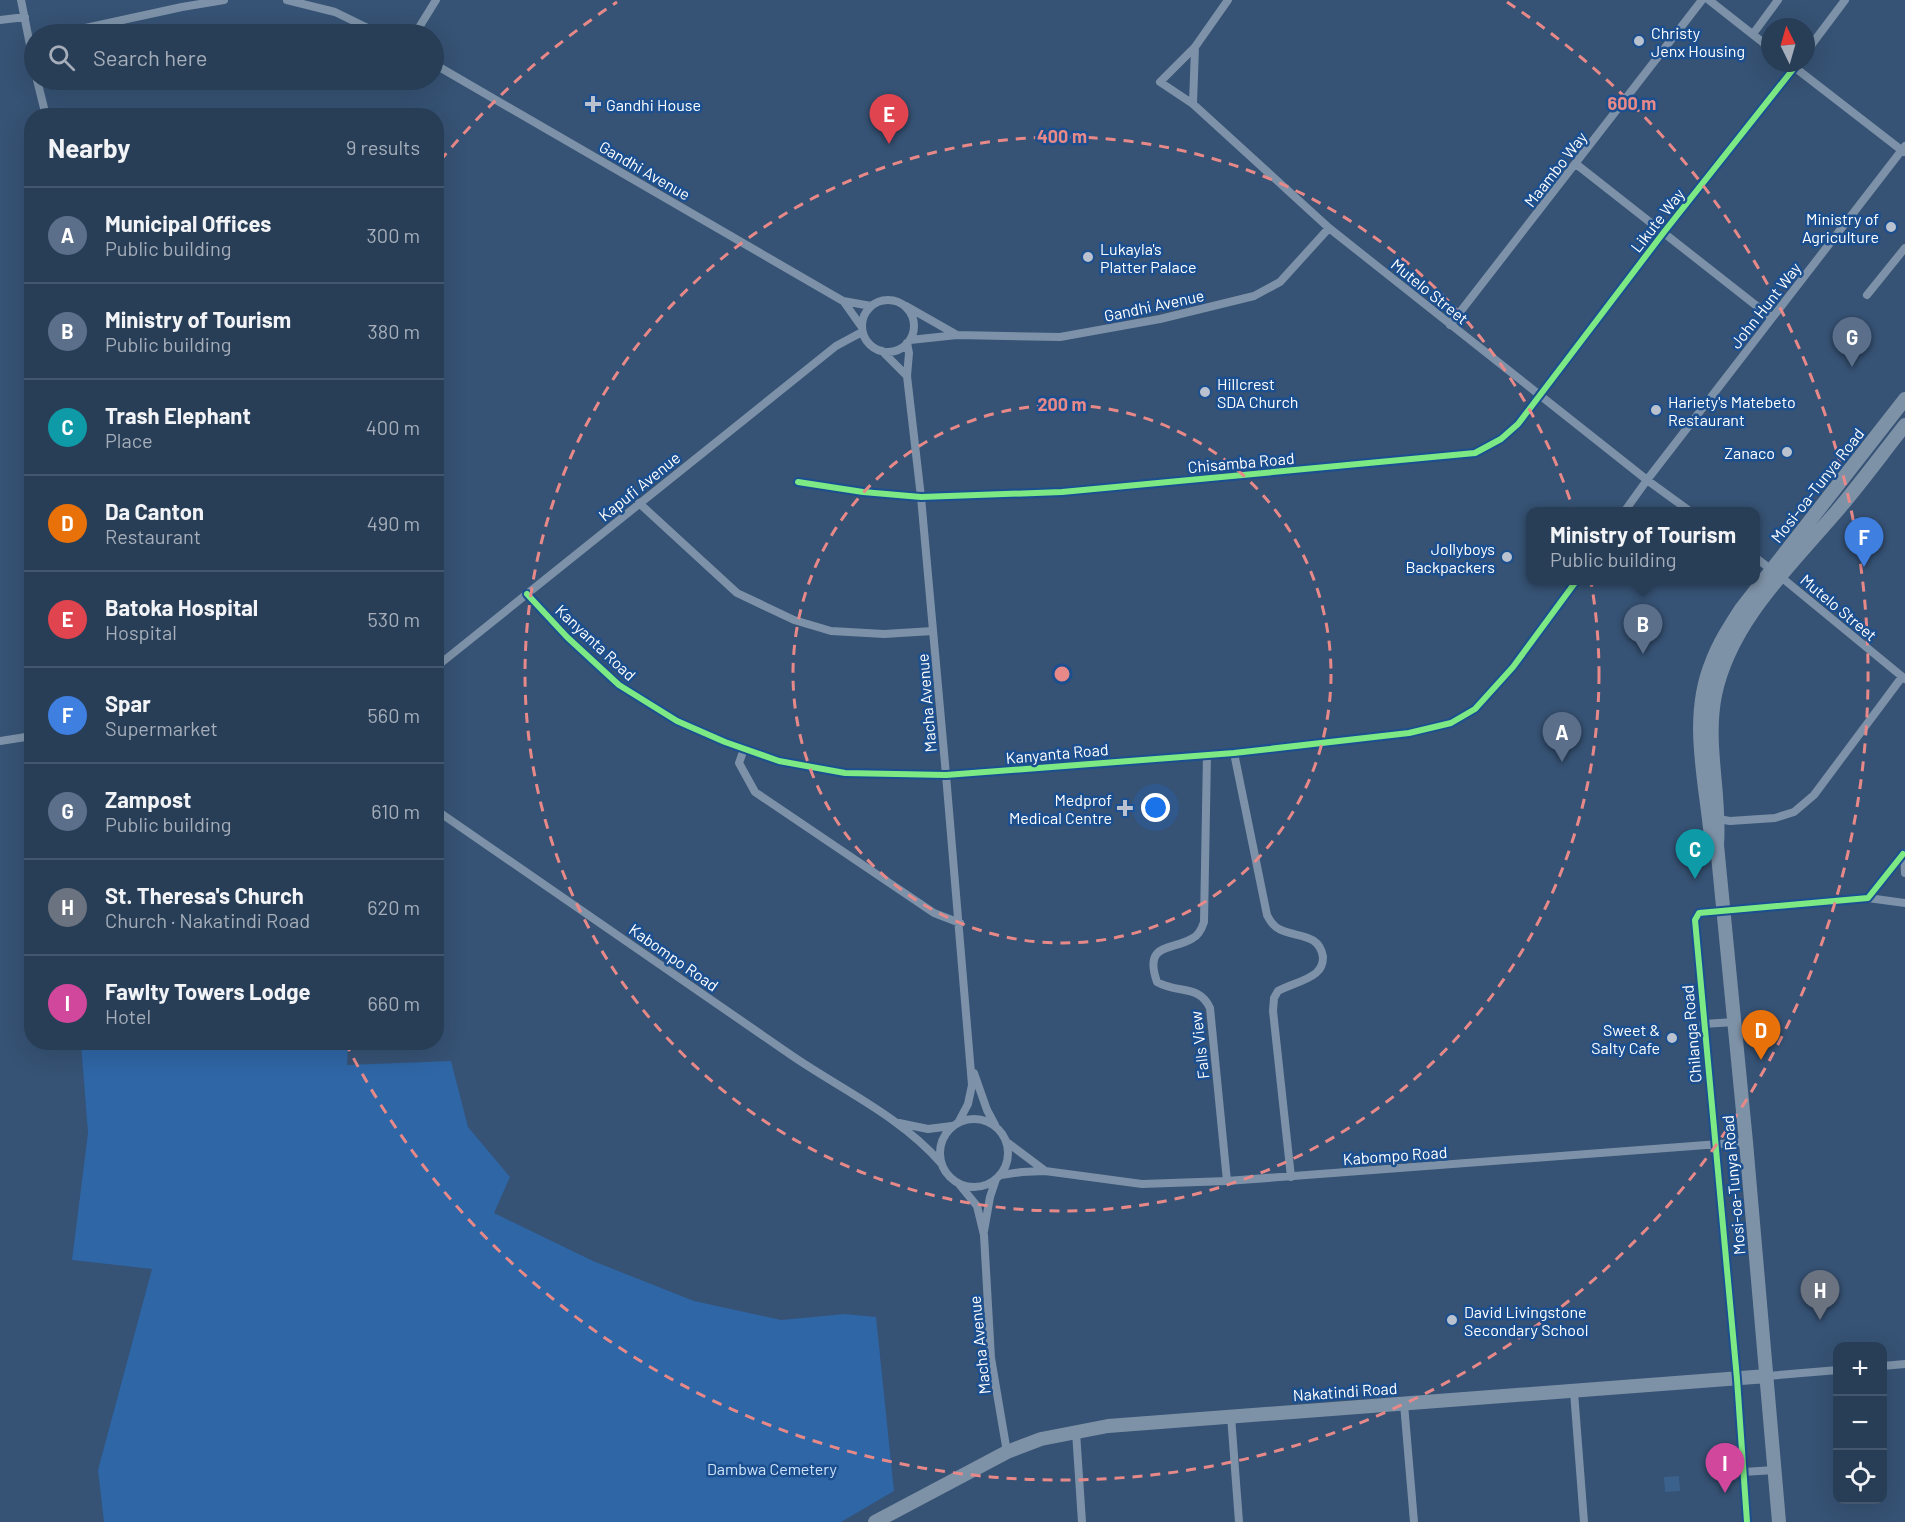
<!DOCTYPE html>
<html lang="en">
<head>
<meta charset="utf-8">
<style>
	body { margin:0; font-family:Barlow,sans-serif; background:#344961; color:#f1f3f6 }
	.controls { position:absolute; right:18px; bottom:18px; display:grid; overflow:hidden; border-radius:12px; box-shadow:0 6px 24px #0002 }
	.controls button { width:54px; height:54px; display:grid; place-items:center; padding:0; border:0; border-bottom:2px solid #44576d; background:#283e57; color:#f1f3f6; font:30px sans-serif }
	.compass { position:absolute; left:1761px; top:18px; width:54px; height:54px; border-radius:50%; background:#283e57; box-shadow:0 6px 24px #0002; rotate:355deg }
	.you { position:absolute; left:1156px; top:808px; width:21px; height:21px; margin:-15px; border:4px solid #fff; border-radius:50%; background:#1a73e8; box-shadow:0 0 0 9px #1a73e833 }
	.badge { display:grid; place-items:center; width:39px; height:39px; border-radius:50%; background:#b9c2ce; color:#fff; font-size:20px; font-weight:700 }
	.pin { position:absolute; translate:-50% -50px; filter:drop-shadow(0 2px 3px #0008) }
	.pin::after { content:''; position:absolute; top:32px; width:21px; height:18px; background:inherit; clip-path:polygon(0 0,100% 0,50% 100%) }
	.popup { position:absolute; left:1526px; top:507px; width:234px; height:78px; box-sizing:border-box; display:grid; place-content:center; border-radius:12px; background:#283e57; filter:drop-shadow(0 2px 4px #0005); font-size:20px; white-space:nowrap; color:#a5aeba }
	.popup b { font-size:22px; color:#f1f3f6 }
	.popup::after { content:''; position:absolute; left:50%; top:100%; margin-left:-12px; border:12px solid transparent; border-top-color:#283e57 }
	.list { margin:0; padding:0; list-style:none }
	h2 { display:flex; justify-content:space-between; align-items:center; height:78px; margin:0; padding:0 24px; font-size:26px }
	h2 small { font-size:20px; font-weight:400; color:#a5aeba }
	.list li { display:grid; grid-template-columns:39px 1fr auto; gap:18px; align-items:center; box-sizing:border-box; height:96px; padding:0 24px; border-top:2px solid #44576d }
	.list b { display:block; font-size:22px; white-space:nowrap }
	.list p { margin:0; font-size:20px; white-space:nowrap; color:#a5aeba }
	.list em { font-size:20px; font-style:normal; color:#a5aeba }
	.icon { flex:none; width:33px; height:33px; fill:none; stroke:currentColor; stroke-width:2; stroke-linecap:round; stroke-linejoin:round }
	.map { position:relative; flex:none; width:1905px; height:1522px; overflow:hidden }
	.search { position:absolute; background:#283e57; box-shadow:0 6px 24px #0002; left:24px; top:24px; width:420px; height:66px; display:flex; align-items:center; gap:15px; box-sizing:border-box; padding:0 21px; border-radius:33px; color:#a5aeba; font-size:22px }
	.panel { position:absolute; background:#283e57; box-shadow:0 6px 24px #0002; left:24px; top:108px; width:420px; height:942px; border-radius:24px }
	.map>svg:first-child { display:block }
	.green { fill:#2f66a5 }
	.water { fill:#3b618d }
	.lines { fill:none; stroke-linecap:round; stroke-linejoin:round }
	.street { stroke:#7d92a8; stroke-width:8 }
	.highway { stroke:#7e92a7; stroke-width:14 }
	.cycleway-casing { stroke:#1b4f8f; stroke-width:10 }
	.cycleway { stroke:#7ce984; stroke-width:6 }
	.ring { fill:none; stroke:#e88989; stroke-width:3; stroke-dasharray:10 8 }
	.poi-dot { fill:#b9c2ce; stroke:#1b4f8f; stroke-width:2 }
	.labels { text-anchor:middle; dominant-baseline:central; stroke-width:5; stroke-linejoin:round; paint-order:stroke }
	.poi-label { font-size:16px; fill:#fff; stroke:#1b4f8f; text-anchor:start }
	.street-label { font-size:16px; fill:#fff; stroke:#1b4f8f }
	.park-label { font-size:16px; fill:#cfe3fa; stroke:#1b4f8f }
	.centre { fill:#e88989; stroke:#1b4f8f; stroke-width:3 }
	.ring-label { font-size:18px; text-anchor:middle; font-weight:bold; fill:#e88989; stroke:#1b4f8f; stroke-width:5; stroke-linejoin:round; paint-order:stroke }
</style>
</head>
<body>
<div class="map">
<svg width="1905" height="1522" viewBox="0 0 1905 1522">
	<rect width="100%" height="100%" fill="#365274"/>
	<!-- green -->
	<path class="green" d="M 81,1043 L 348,1043 L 347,1065 L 451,1061 L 468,1127 L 510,1177 L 494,1213 L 593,1261 L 694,1301 L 781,1320 L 845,1314 L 876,1317 L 894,1491 L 841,1522 L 104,1522 L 98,1470 L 152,1269 L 72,1260 L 88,1133 Z"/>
	<!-- water -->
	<path class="water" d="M 1679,1476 L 1680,1491 L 1665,1492 L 1664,1477 Z"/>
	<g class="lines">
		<!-- street -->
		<path class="street" d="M 21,0 L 34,65
			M 287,0 L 335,12 L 380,34
			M 1228,0 L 1195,47 L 1160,82 L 1193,104 L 1329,228 L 1647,480 L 1691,512
			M 1709,0 L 1770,48
			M 0,20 L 25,17
			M 58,34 L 182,7 L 224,0
			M 415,34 L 436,0
			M 1753,34 L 1778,0
			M 1806,52 L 1845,0
			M 1789,63 L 1904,152
			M 434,64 L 843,301 L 871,306
			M 37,80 L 46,116
			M 1193,104 L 1195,47
			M 1576,164 L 1772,318
			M 1867,295 L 1905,248
			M862 326a26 26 0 1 1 52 0a26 26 0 1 1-52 0Z
			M 844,302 L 861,326
			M 906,306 L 957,335
			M 1450,325 L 1702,0
			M 910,340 L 957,335 L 1060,337 L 1160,319 L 1254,296 L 1280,282 L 1329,228
			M 907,343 L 909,353 L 907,376 L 921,497 L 946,775 L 972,1085 L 968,1104 L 958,1123
			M 882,351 L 907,376
			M 436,428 L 439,432 L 436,439
			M 798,482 L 863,492 L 921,497 L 1062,492 L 1475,453 L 1501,439 L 1518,424 L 1664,232 L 1798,63
			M 639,503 L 737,593 L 794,620 L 831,631 L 884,634 L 933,631
			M 1624,512 L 1647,480 L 1905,146
			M 1756,558 L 1781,577 L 1905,679
			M 527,594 L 567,637 L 619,685 L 677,721 L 725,742 L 779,761 L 845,773 L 946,775 L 1234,753 L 1409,733 L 1451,723 L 1475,709 L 1513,667 L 1577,580
			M 436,667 L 836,346 L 862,332
			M 0,741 L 32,736
			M 744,749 L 739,763 L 755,792 L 934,913 L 960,923
			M 1234,753 L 1267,915 C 1270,921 1273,926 1279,929 C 1295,938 1319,932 1323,957 C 1323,963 1321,969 1316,973 C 1305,982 1290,984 1278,991 L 1274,998 L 1273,1011 L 1291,1177
			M 1207,754 L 1204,922 C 1202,928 1199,935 1193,938 C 1172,951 1143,942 1157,982 C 1178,994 1199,984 1210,1008 L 1227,1181
			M 436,810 C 554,892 673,973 791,1055 C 842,1090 900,1116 941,1163
			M 1718,819 L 1730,821 L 1775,818 L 1794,812 L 1814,795 L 1902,677
			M 1904,853 L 1905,873
			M 1868,898 L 1905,903
			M 1703,1024 L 1735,1022
			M 974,1073 L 987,1110 L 995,1125
			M940 1153a34 34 0 1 1 68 0a34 34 0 1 1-68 0Z
			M 899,1123 L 928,1129 L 952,1126
			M 1008,1143 L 1044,1170
			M 1001,1175 L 1022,1172 L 1045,1171 L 1142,1184 L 1227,1181 L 1746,1142
			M 959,1184 L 977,1206 L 984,1235 L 991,1358 L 1007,1452
			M 984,1231 L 990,1197 L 996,1179
			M 1882,1366 L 1905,1364
			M 1767,1376 L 1838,1370
			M 1574,1392 L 1584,1522
			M 1404,1404 L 1414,1522
			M 1231,1416 L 1239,1522
			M 1076,1432 L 1082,1522
			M 1743,1472 L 1775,1470
			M 1747,1522 L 1737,1379 L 1695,920 L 1699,913 L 1868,898 L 1903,854"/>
		<!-- highway -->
		<path class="highway" d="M 1712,835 L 1710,828 C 1704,773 1690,715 1712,662 C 1719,643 1730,626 1741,609 L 1905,399
			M 875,1522 L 1007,1452 L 1041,1439 L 1108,1426 L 1767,1376
			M 1779,1522 L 1746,1142 L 1717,845 C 1721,795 1705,745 1715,695 C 1730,622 1790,566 1837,511 C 1861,483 1882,454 1905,425"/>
		<!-- cycleway casing -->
		<g class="cycleway-casing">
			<path id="cycleway" d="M 798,482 L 863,492 L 921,497 L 1062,492 L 1475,453 L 1501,439 L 1518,424 L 1664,232 L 1798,63
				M 527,594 L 567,637 L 619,685 L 677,721 L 725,742 L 779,761 L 845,773 L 946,775 L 1234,753 L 1409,733 L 1451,723 L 1475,709 L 1513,667 L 1577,580
				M 1747,1522 L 1737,1379 L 1695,920 L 1699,913 L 1868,898 L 1903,854"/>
		</g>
		<!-- cycleway -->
		<use href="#cycleway" class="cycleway"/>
	</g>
	<!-- distance rings -->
	<g class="ring">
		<circle cx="1062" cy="674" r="269"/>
		<circle cx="1062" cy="674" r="537"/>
		<path d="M440 161A806 806 0 0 1 617 2M1507 2A806 806 0 1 1 347 1046"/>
	</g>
	<!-- markers -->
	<g class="poi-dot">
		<circle cx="1639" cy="41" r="6"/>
		<path d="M590 95h6v6h6v6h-6v6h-6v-6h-6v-6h6z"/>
		<circle cx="1891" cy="227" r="6"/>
		<circle cx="1088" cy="257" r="6"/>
		<circle cx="1205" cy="392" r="6"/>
		<circle cx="1656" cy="410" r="6"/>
		<circle cx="1787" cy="452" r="6"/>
		<circle cx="1507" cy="557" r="6"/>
		<path d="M1122 799h6v6h6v6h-6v6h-6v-6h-6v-6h6z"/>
		<circle cx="1672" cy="1038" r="6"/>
		<circle cx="1452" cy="1320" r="6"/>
	</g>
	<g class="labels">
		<!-- poi labels -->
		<g class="poi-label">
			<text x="1651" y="32">Christy<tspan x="1651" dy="18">Jenx Housing</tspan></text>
			<text x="606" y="104">Gandhi House</text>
			<text x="1879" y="218" text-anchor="end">Ministry of<tspan x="1879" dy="18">Agriculture</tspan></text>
			<text x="1100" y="248">Lukayla's<tspan x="1100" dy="18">Platter Palace</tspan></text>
			<text x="1217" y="383">Hillcrest<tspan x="1217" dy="18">SDA Church</tspan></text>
			<text x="1668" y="401">Hariety's Matebeto<tspan x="1668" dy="18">Restaurant</tspan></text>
			<text x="1775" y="452" text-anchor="end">Zanaco</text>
			<text x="1495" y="548" text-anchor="end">Jollyboys<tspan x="1495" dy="18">Backpackers</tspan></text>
			<text x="1112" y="799" text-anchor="end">Medprof<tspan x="1112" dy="18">Medical Centre</tspan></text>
			<text x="1660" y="1029" text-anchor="end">Sweet &amp;<tspan x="1660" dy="18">Salty Cafe</tspan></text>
			<text x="1464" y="1311">David Livingstone<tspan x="1464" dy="18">Secondary School</tspan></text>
		</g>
		<!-- street labels -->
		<g class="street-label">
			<text transform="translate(1555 169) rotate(-52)">Maambo Way</text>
			<text transform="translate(645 170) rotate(30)">Gandhi Avenue</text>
			<text transform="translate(1657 220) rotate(-52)">Likute Way</text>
			<text transform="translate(1430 291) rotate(39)">Mutelo Street</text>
			<text transform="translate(1154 305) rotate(-12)">Gandhi Avenue</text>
			<text transform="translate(1765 305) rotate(-52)">John Hunt Way</text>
			<text transform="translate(1241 462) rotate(-5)">Chisamba Road</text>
			<text transform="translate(1817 485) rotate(-52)">Mosi-oa-Tunya Road</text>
			<text transform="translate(639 486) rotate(-39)">Kapufi Avenue</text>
			<text transform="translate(1839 607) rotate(40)">Mutelo Street</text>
			<text transform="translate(596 642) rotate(43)">Kanyanta Road</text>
			<text transform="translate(926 703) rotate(-95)">Macha Avenue</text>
			<text transform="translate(1057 753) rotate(-5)">Kanyanta Road</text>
			<text transform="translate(674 957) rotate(35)">Kabompo Road</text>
			<text transform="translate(1691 1034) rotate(-95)">Chilanga Road</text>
			<text transform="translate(1199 1045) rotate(-97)">Falls View</text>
			<text transform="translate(1395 1155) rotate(-4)">Kabompo Road</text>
			<text transform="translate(1733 1185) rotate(-95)">Mosi-oa-Tunya Road</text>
			<text transform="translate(979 1345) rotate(-96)">Macha Avenue</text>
			<text transform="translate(1345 1391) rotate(-4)">Nakatindi Road</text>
		</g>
		<!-- park labels -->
		<g class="park-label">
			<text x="772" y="1468">Dambwa Cemetery</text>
		</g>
	</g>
	<circle cx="1062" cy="674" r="9" class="centre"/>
	<g class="ring-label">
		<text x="1632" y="110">600 m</text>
		<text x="1062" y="143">400 m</text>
		<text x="1062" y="411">200 m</text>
	</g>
</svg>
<div class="controls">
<button>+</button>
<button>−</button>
<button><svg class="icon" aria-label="locate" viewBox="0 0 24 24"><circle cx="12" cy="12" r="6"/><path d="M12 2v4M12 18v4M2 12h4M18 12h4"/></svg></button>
</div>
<svg class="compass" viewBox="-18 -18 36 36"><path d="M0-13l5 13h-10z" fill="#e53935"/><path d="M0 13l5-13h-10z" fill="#a5aeba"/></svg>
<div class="you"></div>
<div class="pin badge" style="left:1562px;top:762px;background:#5c6f8a">A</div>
<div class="pin badge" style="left:1643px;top:654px;background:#5c6f8a">B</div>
<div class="popup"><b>Ministry of Tourism</b>Public building</div>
<div class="pin badge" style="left:1695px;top:879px;background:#0f9aa8">C</div>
<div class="pin badge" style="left:1761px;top:1060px;background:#e8710a">D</div>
<div class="pin badge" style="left:889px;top:144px;background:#e0444e">E</div>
<div class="pin badge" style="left:1864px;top:567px;background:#3f7fe0">F</div>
<div class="pin badge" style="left:1852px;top:367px;background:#5c6f8a">G</div>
<div class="pin badge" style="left:1820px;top:1320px;background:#6b7280">H</div>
<div class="pin badge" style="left:1725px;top:1493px;background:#d1479c">I</div>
<div class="search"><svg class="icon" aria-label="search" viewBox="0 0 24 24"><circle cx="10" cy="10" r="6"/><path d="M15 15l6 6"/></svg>Search here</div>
<section class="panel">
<h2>Nearby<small>9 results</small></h2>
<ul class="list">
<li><span class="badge" style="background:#5c6f8a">A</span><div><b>Municipal Offices</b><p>Public building</p></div><em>300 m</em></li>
<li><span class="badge" style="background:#5c6f8a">B</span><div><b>Ministry of Tourism</b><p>Public building</p></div><em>380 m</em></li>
<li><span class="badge" style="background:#0f9aa8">C</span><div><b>Trash Elephant</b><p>Place</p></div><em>400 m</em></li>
<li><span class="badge" style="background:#e8710a">D</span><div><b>Da Canton</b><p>Restaurant</p></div><em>490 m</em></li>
<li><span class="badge" style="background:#e0444e">E</span><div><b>Batoka Hospital</b><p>Hospital</p></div><em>530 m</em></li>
<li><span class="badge" style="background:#3f7fe0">F</span><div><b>Spar</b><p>Supermarket</p></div><em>560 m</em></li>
<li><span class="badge" style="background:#5c6f8a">G</span><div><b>Zampost</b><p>Public building</p></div><em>610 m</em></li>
<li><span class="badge" style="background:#6b7280">H</span><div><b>St. Theresa's Church</b><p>Church · Nakatindi Road</p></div><em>620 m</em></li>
<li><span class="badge" style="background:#d1479c">I</span><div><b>Fawlty Towers Lodge</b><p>Hotel</p></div><em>660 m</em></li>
</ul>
</section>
</div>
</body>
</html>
